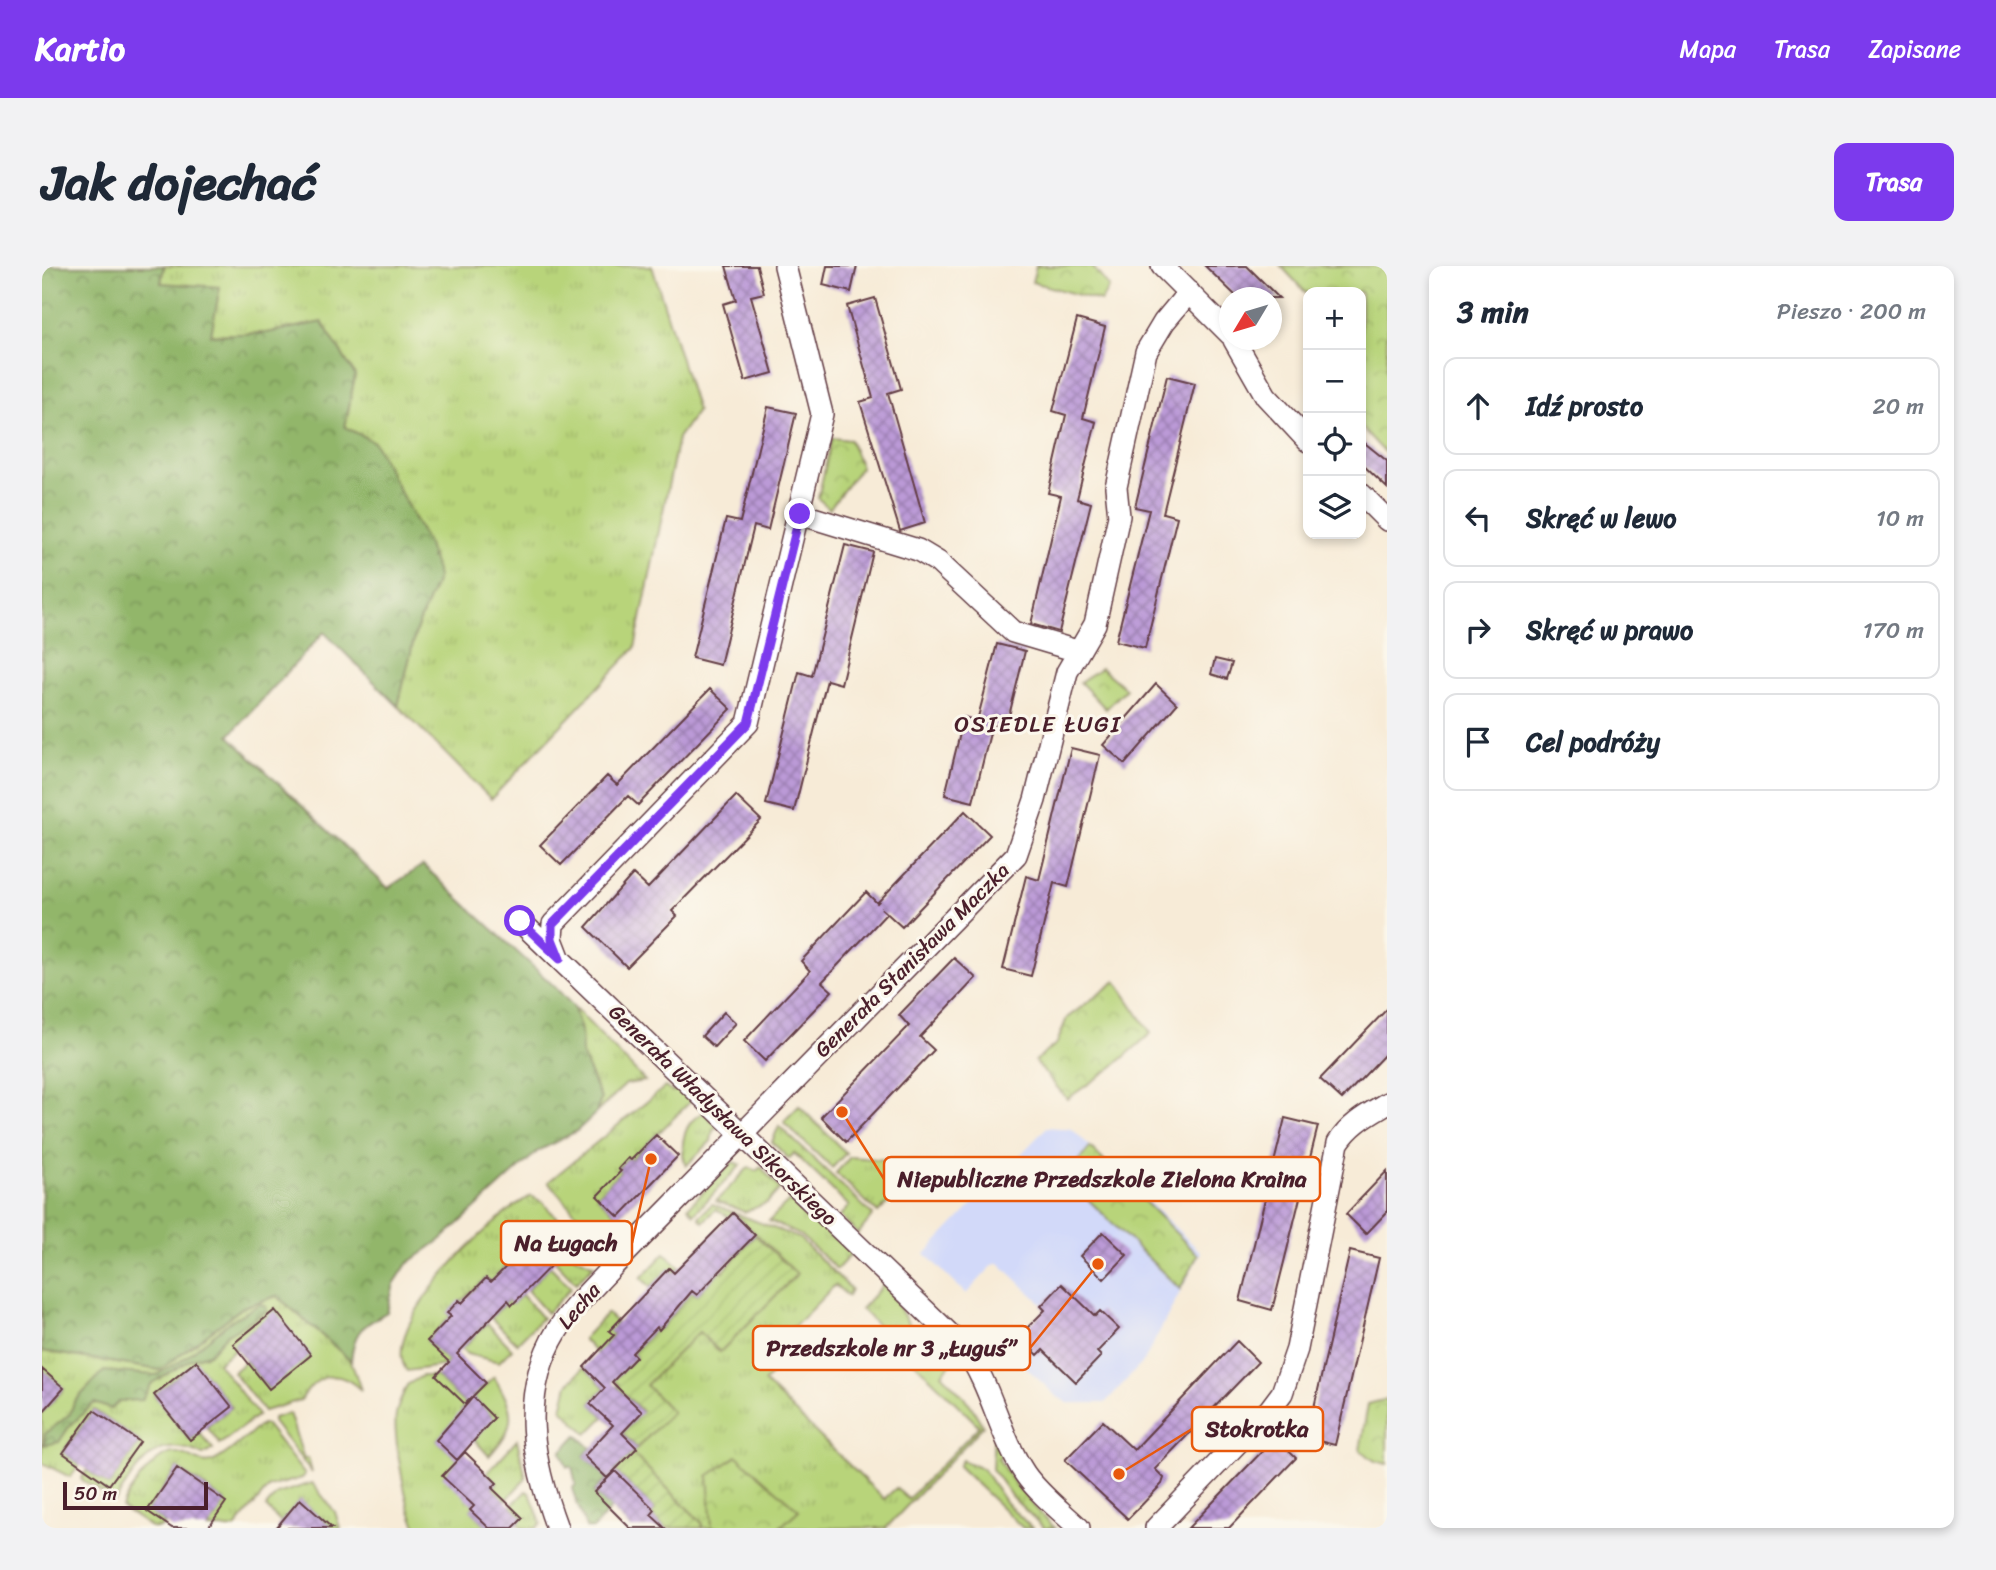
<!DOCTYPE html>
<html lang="pl">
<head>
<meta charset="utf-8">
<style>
	body { margin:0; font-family:Sriracha,sans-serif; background:#f2f2f3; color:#1f2937 }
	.controls { position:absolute; right:21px; top:21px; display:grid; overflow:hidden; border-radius:14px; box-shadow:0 4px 10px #0003 }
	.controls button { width:63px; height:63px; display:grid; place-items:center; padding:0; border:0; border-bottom:2px solid #e0e1e3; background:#fff; color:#1f2937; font:35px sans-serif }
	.compass { position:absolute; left:1177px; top:21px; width:63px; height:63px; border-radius:50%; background:#fff; box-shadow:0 4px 10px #0003; rotate:232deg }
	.scale { position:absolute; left:21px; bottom:18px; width:145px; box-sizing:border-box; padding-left:7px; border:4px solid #4a1f2b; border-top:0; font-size:19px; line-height:24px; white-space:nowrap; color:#4a1f2b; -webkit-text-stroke:5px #fbf7ec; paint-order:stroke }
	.stop { position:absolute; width:21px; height:21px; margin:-16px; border:5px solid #7c3aed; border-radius:50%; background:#fff }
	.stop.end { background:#7c3aed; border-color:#fff; box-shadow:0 2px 7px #0008 }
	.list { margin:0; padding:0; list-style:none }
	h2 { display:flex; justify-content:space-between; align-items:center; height:91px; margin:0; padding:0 28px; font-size:30px }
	h2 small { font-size:23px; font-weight:400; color:#747a83 }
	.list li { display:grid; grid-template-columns:46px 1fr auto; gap:21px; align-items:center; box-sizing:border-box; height:98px; margin:0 14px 14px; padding:0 14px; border:2px solid #e0e1e3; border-radius:14px }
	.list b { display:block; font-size:26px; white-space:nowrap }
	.list em { font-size:23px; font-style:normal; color:#747a83 }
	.icon { flex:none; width:38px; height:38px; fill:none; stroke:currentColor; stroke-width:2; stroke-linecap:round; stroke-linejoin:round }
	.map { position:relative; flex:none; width:1345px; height:1262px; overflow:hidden; border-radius:14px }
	header { display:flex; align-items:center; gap:42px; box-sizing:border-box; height:98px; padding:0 35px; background:#7c3aed; color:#fff }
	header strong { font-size:33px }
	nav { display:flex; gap:38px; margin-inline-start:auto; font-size:24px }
	.intro { display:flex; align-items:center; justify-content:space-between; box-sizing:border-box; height:168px; padding:0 42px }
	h1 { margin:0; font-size:49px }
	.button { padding:18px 32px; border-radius:14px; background:#7c3aed; color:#fff; font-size:24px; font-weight:700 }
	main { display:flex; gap:42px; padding:0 42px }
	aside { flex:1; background:#fff; border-radius:14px; box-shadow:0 4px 10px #0003 }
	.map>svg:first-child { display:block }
	.built { fill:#d2d9f9 }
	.grass { fill:url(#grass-tufts); stroke:#817a52; stroke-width:2 }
	.forest { fill:url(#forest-crowns); stroke:#6e6a4a; stroke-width:2 }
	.park { fill:url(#park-crowns); stroke:#817a52; stroke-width:2 }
	.garden { fill:url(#garden-furrows); stroke:#817a52; stroke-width:2 }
	.building { fill:url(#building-cross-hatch) }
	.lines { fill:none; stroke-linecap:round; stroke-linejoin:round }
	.minor-casing { stroke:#643e45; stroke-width:24 }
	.minor { stroke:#fff; stroke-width:21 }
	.route { stroke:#7c3aed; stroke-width:9 }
	.labels { text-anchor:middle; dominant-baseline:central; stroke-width:6; stroke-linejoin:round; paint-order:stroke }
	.street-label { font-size:21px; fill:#4a1f2b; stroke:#fbf7ec }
	.neighbourhood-label { font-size:23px; letter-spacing:2px; fill:#4a1f2b; stroke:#fbf7ec }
	.leader { fill:none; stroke:#e8590c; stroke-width:2.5 }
	.callout-dot { fill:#e8590c; stroke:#fbf7ec; stroke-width:2.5 }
	.callout { fill:#fbf7ec; stroke:#e8590c; stroke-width:2.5 }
	.callout-label { font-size:23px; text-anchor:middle; font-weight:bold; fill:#4a1f2b }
</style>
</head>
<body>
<header>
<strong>Kartio</strong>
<nav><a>Mapa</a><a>Trasa</a><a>Zapisane</a></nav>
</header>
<div class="intro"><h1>Jak dojechać</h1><a class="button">Trasa</a></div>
<main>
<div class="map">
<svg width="1345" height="1262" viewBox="0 0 1345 1262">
	<defs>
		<pattern id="grass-tufts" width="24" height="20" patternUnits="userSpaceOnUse" patternTransform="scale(1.75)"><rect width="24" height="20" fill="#b8d47a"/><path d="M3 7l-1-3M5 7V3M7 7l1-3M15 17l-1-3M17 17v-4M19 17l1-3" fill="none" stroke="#a0b66a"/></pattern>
		<pattern id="forest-crowns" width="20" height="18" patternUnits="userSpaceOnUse" patternTransform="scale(1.75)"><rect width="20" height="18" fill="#92b66a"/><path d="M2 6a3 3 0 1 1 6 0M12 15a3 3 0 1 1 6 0" fill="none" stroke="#799357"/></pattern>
		<pattern id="park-crowns" width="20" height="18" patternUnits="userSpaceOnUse" patternTransform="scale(1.75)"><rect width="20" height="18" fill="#b8d47a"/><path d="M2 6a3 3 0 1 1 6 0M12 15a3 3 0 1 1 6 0" fill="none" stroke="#a0b66a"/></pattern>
		<pattern id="garden-furrows" width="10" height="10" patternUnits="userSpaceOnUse" patternTransform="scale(1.75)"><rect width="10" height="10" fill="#b8d47a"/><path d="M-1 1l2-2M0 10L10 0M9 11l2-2" fill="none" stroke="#a0b66a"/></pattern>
		<pattern id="building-cross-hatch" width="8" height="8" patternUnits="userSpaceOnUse" patternTransform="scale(1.75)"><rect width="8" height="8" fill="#bb9ad7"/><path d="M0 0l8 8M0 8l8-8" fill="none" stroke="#9a7daf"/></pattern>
	</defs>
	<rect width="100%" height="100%" fill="#fbf7ec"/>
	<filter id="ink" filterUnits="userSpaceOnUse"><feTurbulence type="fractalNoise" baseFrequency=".0143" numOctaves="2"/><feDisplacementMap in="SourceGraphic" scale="14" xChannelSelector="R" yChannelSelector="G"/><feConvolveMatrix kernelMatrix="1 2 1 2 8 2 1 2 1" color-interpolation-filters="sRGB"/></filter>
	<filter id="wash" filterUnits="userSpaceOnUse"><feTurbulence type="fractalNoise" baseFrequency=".00686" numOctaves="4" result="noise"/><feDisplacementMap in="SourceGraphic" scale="28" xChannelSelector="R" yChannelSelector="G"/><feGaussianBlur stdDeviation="1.57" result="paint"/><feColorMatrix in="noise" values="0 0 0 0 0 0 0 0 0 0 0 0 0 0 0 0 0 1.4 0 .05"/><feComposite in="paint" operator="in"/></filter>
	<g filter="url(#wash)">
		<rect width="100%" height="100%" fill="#f7ebd7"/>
		<!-- built -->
		<path class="built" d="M 1005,861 L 1030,863 L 1159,986 L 1102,1095 L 1063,1137 L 1026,1137 L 1014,1130 L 965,1083 L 977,1070 L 1001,1084 L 1034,1116 L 1058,1090 L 1054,1086 L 1076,1063 L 1059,1045 L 1053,1050 L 1020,1019 L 1000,1038 L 957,997 L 951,999 L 924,1028 L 883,988 Z"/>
		<!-- grass -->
		<path class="grass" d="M 122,0 L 610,0 L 655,145 L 636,172 L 593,382 L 449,533 L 356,440 L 374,365 L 396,310 L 303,162 L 313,109 L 280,56 L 224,67 L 169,69 L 119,17 Z
			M 531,740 L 603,815 L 584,818 L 554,847 L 559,833 L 540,789 L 539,765 Z
			M 623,821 L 630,826 L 635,822 L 649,835 L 589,894 L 586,892 L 576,902 L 579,905 L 555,930 L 577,951 L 566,964 L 573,972 L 567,979 L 558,975 L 506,916 Z
			M 757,840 L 804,887 L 790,902 L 743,858 L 742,855 Z
			M 662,846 L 676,861 L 671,863 L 669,875 L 644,900 C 637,879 641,856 662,846 Z
			M 737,860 L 831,949 L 816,968 L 798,950 L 807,940 L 752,887 L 747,893 L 730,876 Z
			M 808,891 L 872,896 L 875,907 L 836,947 L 794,907 Z
			M 691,896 L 699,899 L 652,948 L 646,941 Z
			M 707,901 L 714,905 L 719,901 L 738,923 L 725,937 L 703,946 L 674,935 Z
			M 489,930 L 500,936 L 519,956 L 517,966 L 483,982 L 481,980 L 449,1016 L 444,1012 L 406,1047 L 409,1050 L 385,1075 L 407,1096 L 404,1099 L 365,1105 C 333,1062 452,948 489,930 Z
			M 749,933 L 810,987 L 795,1003 L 758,969 L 727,955 Z
			M 670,938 L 757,972 L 809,1023 L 806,1030 L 793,1019 L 720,1093 L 732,1106 L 722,1116 L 842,1233 L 854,1222 L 866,1233 L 937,1160 L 819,1043 L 842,1018 C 855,1031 857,1047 869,1060 L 867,1063 L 889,1085 L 892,1082 L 915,1090 L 900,1108 L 928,1138 L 941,1160 L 844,1262 L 660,1262 L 660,1257 L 590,1187 L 630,1146 L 604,1119 L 657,1065 L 678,1086 L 755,1008 L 692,947 L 687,951 L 674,943 L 661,956 L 657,951 Z
			M 530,978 L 533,990 L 552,999 L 534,1017 L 513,995 Z
			M 623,987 L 638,1001 L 632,1007 L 627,1003 L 609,1021 L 599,1012 Z
			M 508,1000 L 529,1022 L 505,1047 L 485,1024 Z
			M 480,1029 L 500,1052 L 475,1077 L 449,1052 L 466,1034 L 470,1038 Z
			M 235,1030 L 309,1095 L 319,1124 C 296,1102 275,1107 259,1134 L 222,1145 L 191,1106 L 204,1095 L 227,1123 L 191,1078 L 194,1082 L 176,1097 L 216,1149 L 178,1178 L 165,1161 L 190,1141 L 154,1096 L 112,1129 L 148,1174 L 158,1167 L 171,1183 L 161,1189 C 114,1166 97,1199 73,1235 L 39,1213 L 45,1204 L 67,1219 L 98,1176 L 52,1144 L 21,1186 L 38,1198 L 28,1211 L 0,1197 L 0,1147 L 22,1123 L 0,1103 L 0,1085 L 118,1104 L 201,1041 Z
			M 565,1047 L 575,1057 L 568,1065 L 572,1069 L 555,1088 L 541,1073 Z
			M 445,1057 L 470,1083 L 457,1096 L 425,1088 L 417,1080 L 424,1079 Z
			M 542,1101 L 563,1122 L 549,1137 L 562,1151 L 545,1168 L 520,1143 L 526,1118 Z
			M 380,1110 L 394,1110 L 424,1139 L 419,1144 L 421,1146 L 395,1174 L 416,1194 L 432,1240 L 429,1244 L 447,1262 L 376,1262 C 364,1247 351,1168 354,1149 C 354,1144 362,1126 365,1119 Z
			M 452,1111 C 474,1147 475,1159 447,1190 L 432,1173 L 451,1152 L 430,1131 Z
			M 247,1147 L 262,1193 L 266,1192 L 270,1207 L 231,1156 L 231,1152 Z
			M 220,1158 L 224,1159 L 263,1209 L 260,1212 L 227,1221 L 193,1262 L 166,1262 L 184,1236 L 135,1202 L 106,1244 L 123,1257 L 118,1262 L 110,1262 L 80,1242 C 84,1227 114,1188 131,1187 C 146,1185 157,1202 172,1195 C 189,1187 205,1169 220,1158 Z
			M 952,1165 L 963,1187 L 956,1192 C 971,1219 991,1240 1013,1262 L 1002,1262 L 970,1231 L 950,1203 Z
			M 475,1174 L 484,1212 L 463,1235 L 450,1222 L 455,1217 L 445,1207 Z
			M 920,1194 L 941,1203 L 964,1237 L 990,1262 L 981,1262 L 916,1200 Z
			M 270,1217 L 293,1246 L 298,1262 L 290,1262 L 258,1234 L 239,1257 L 224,1241 L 235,1228 Z
			M 484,1225 L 488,1227 L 499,1257 L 494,1262 L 481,1262 L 476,1257 L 481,1252 L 469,1240 Z"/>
		<!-- forest -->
		<path class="forest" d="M 0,0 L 122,0 L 119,17 L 178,21 L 169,69 L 224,67 L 280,56 L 313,109 L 303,161 L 332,176 L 386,279 L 396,311 L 374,365 L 356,440 L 282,366 L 187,470 L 346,622 L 381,599 L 512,720 L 531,740 L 539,765 L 540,789 L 559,833 L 554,847 L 535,865 L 496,885 L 400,973 L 365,998 L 352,1018 L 345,1046 C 320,1061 312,1063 309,1095 L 235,1030 L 201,1041 L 118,1104 L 0,1085 Z
			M 218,1038 L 224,1040 L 225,1045 L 184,1069 L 167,1088 L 150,1093 L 110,1117 L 100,1134 L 77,1135 L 69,1143 L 52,1137 L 27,1161 L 17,1176 L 2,1179 L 3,1168 L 28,1148 L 32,1136 L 62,1105 L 114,1109 L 139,1095 L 190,1054 Z
			M 535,1169 L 549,1182 L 542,1190 L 565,1212 L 552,1226 L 565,1239 L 571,1240 L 552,1262 L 544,1262 L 530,1223 L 534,1218 L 530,1201 L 525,1201 L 519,1186 Z"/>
		<!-- park -->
		<path class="park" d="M 994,0 L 1050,0 L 1067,21 L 1059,35 L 990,16 Z
			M 1239,0 L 1345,0 L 1345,189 L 1319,161 L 1319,26 L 1266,26 L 1266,29 Z
			M 790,172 L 808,174 L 819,201 L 787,243 L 776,232 Z
			M 1059,402 L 1084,423 L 1064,443 L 1038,416 Z
			M 1074,715 L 1109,767 L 1072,800 L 1025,833 L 993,795 L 1015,777 L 1025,752 Z
			M 1048,881 L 1156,989 L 1138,1023 L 1023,911 Z
			M 1345,1133 L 1345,1198 L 1333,1195 L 1318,1184 L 1326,1138 Z
			M 695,1190 L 757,1244 L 737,1262 L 670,1262 L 666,1210 Z"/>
		<!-- garden -->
		<path class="garden" d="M 713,969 L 755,1008 L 678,1086 L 657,1066 L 604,1119 L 630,1146 L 595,1182 L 580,1167 L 600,1145 L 575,1121 L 577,1119 L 572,1114 L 594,1091 L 590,1087 L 615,1061 L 618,1063 L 650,1025 L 655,1029 L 679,1004 L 681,1006 Z
			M 590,1187 L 660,1257 L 660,1262 L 623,1262 L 609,1249 L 613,1244 L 573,1205 Z"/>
		<g id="blocks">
			<!-- building -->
			<path class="building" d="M 684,0 L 715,0 L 722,27 L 709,30 L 731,107 L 703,115 L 681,38 L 694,34 Z
				M 785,0 L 815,0 L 809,26 L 781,19 Z
				M 1163,0 L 1205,0 L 1237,32 L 1196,32 Z
				M 833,32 L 859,123 L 846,127 L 883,257 L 858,265 L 818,136 L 831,132 L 805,40 Z
				M 1035,53 L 1063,61 L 1041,152 L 1054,156 L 1035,233 L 1049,237 L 1017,366 L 989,358 L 1019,230 L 1006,227 L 1024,149 L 1011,145 Z
				M 1125,110 L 1153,117 L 1121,247 L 1135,251 L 1103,382 L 1074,375 L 1107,244 L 1093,241 Z
				M 726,141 L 754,147 L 726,264 L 712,260 L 678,399 L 650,392 L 684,253 L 698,256 Z
				M 1319,174 L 1345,195 L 1345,222 L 1319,197 Z
				M 803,279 L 831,286 L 799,418 L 785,414 L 752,545 L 724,538 L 757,406 L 770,410 Z
				M 955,378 L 983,385 L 964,462 L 950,459 L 931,536 L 903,529 L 922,451 L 935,455 Z
				M 1173,393 L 1190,397 L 1185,413 L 1169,408 Z
				M 1114,418 L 1135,438 L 1083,498 L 1061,479 Z
				M 668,423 L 689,443 L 596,539 L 586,530 L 519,599 L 498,579 L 565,510 L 575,519 Z
				M 1029,482 L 1058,489 L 1026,621 L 1012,617 L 989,710 L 961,703 L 984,610 L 997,614 Z
				M 694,530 L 719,554 L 630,645 L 635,650 L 585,701 L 544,661 L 591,608 L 606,622 Z
				M 923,545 L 948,569 L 860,661 L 839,642 L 845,647 L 780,716 L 790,725 L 723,795 L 702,775 L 768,705 L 759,695 L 824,626 L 835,637 Z
				M 912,692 L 934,712 L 878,771 L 892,784 L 804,876 L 779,851 L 867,760 L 857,749 Z
				M 1345,743 L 1345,786 L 1300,833 L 1278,813 Z
				M 682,746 L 694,757 L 672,781 L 660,770 Z
				M 1243,852 L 1276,860 L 1230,1044 L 1198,1035 Z
				M 614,869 L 636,890 L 577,951 L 555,930 L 579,905 L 576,903 L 586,892 L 589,894 Z
				M 1345,905 L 1345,946 L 1324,968 L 1304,948 Z
				M 691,947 L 713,969 L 655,1029 L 650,1025 L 617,1064 L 615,1061 L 590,1087 L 594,1091 L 570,1116 L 600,1146 L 580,1167 L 595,1182 L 565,1212 L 542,1190 L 571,1159 L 548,1138 L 563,1122 L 542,1101 L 572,1069 L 567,1065 L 609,1021 L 627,1002 L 632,1007 Z
				M 508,956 L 530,978 L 470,1039 L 466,1034 L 415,1088 L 444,1117 L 423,1138 L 394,1110 L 407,1096 L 385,1075 L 409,1050 L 405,1047 L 417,1034 L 420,1037 L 444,1012 L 449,1016 Z
				M 1061,966 L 1085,989 L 1062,1013 L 1038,990 Z
				M 1308,985 L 1337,992 L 1293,1179 L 1265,1172 Z
				M 1020,1018 L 1053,1050 L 1058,1045 L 1077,1063 L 1055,1086 L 1059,1090 L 1034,1116 L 1001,1084 L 996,1089 L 977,1070 L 1003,1044 L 999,1040 Z
				M 233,1044 L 269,1089 L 227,1123 L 191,1078 Z
				M 1195,1075 L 1216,1096 L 1113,1203 L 1122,1212 L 1120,1218 L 1086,1253 L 1023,1194 L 1061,1155 L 1092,1184 Z
				M 154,1095 L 190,1141 L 148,1174 L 112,1129 Z
				M 0,1103 L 22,1122 L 0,1147 Z
				M 431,1131 L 452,1152 L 415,1194 L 394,1174 Z
				M 52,1144 L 98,1176 L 67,1219 L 21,1187 Z
				M 1233,1172 L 1254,1192 L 1187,1262 L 1146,1262 Z
				M 423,1186 L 455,1217 L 450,1222 L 481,1252 L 471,1262 L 447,1262 L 428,1244 L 432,1240 L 400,1210 Z
				M 135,1202 L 184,1236 L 166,1262 L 130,1262 L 105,1245 Z
				M 573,1205 L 613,1244 L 609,1249 L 623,1262 L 588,1262 L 552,1226 Z
				M 258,1233 L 290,1262 L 234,1262 Z"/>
		</g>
	</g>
	<g filter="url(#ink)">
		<use href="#blocks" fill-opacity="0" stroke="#643e45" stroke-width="2"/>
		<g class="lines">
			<!-- minor casing -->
			<g class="minor-casing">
				<path id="minor" d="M 1120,0 L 1188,68
					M 1192,74 L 1224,130 L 1266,175
					M 1319,228 L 1345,254
					M 758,248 L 876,284 L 896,296 L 971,366 L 1035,385
					M 478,655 L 922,1082 C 950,1120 957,1169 983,1208 C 997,1228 1019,1245 1037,1262
					M 517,691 L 510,673 L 511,658 L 706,457 L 780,148 L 743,0
					M 515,1262 C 491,1197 476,1129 515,1065 C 530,1041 553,1020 572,999 L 974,589 L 993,534 L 1025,406 L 1053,358 L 1077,250 L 1074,221 L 1104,86 L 1122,56 L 1147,26
					M 1114,1262 L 1228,1143 L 1240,1127 L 1255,1083 L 1296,877 C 1309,857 1325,849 1345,837"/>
			</g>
			<!-- minor -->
			<use href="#minor" class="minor"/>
		</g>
	</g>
	<g class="lines" filter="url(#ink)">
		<!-- route -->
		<path class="route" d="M 478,655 L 518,693 L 510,673 L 510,659 L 706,457 L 758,248"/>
	</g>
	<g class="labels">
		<!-- street labels -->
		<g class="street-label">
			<text transform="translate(870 694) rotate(-45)">Generała Stanisława Maczka</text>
			<text transform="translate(681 849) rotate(44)">Generała Władysława Sikorskiego</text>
			<text transform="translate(537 1040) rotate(-50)">Lecha</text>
		</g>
		<!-- neighbourhood labels -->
		<g class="neighbourhood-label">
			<text x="996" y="458">OSIEDLE ŁUGI</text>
		</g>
	</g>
	<!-- callouts -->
	<path class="leader" d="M800 846L842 913M609 893L590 977M1056 998L988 1082M1077 1208L1150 1163"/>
	<g class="callout-dot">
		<circle cx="800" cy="846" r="7"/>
		<circle cx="609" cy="893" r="7"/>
		<circle cx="1056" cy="998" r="7"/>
		<circle cx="1077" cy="1208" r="7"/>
	</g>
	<g class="callout">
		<rect x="842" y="891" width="436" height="44" rx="7"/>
		<rect x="459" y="955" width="131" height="44" rx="7"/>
		<rect x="711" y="1060" width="277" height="44" rx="7"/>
		<rect x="1150" y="1141" width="131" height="44" rx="7"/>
	</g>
	<g class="callout-label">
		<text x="1060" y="921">Niepubliczne Przedszkole Zielona Kraina</text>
		<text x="524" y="985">Na Ługach</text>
		<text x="849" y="1090">Przedszkole nr 3 „Ługuś”</text>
		<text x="1215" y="1171">Stokrotka</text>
	</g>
</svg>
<div class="controls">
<button>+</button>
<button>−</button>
<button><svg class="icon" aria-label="locate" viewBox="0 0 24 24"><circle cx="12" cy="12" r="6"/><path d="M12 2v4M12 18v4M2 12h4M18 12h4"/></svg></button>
<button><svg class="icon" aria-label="layers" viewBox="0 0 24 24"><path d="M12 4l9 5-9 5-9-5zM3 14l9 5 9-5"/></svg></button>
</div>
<svg class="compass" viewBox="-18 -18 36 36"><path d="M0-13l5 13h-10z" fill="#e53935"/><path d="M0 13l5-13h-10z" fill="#747a83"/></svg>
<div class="scale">50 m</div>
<div class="stop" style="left:478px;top:655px"></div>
<div class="stop end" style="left:758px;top:248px"></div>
</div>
<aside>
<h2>3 min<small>Pieszo · 200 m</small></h2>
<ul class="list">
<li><svg class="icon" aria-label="ahead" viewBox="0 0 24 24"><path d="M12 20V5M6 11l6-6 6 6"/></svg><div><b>Idź prosto</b></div><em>20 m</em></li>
<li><svg class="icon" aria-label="left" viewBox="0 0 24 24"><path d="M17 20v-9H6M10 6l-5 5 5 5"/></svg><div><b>Skręć w lewo</b></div><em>10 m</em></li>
<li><svg class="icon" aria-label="right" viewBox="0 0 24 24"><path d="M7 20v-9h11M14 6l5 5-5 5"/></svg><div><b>Skręć w prawo</b></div><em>170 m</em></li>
<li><svg class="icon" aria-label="arrive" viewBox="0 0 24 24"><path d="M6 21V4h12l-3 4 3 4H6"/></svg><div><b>Cel podróży</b></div></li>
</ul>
</aside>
</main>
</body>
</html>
